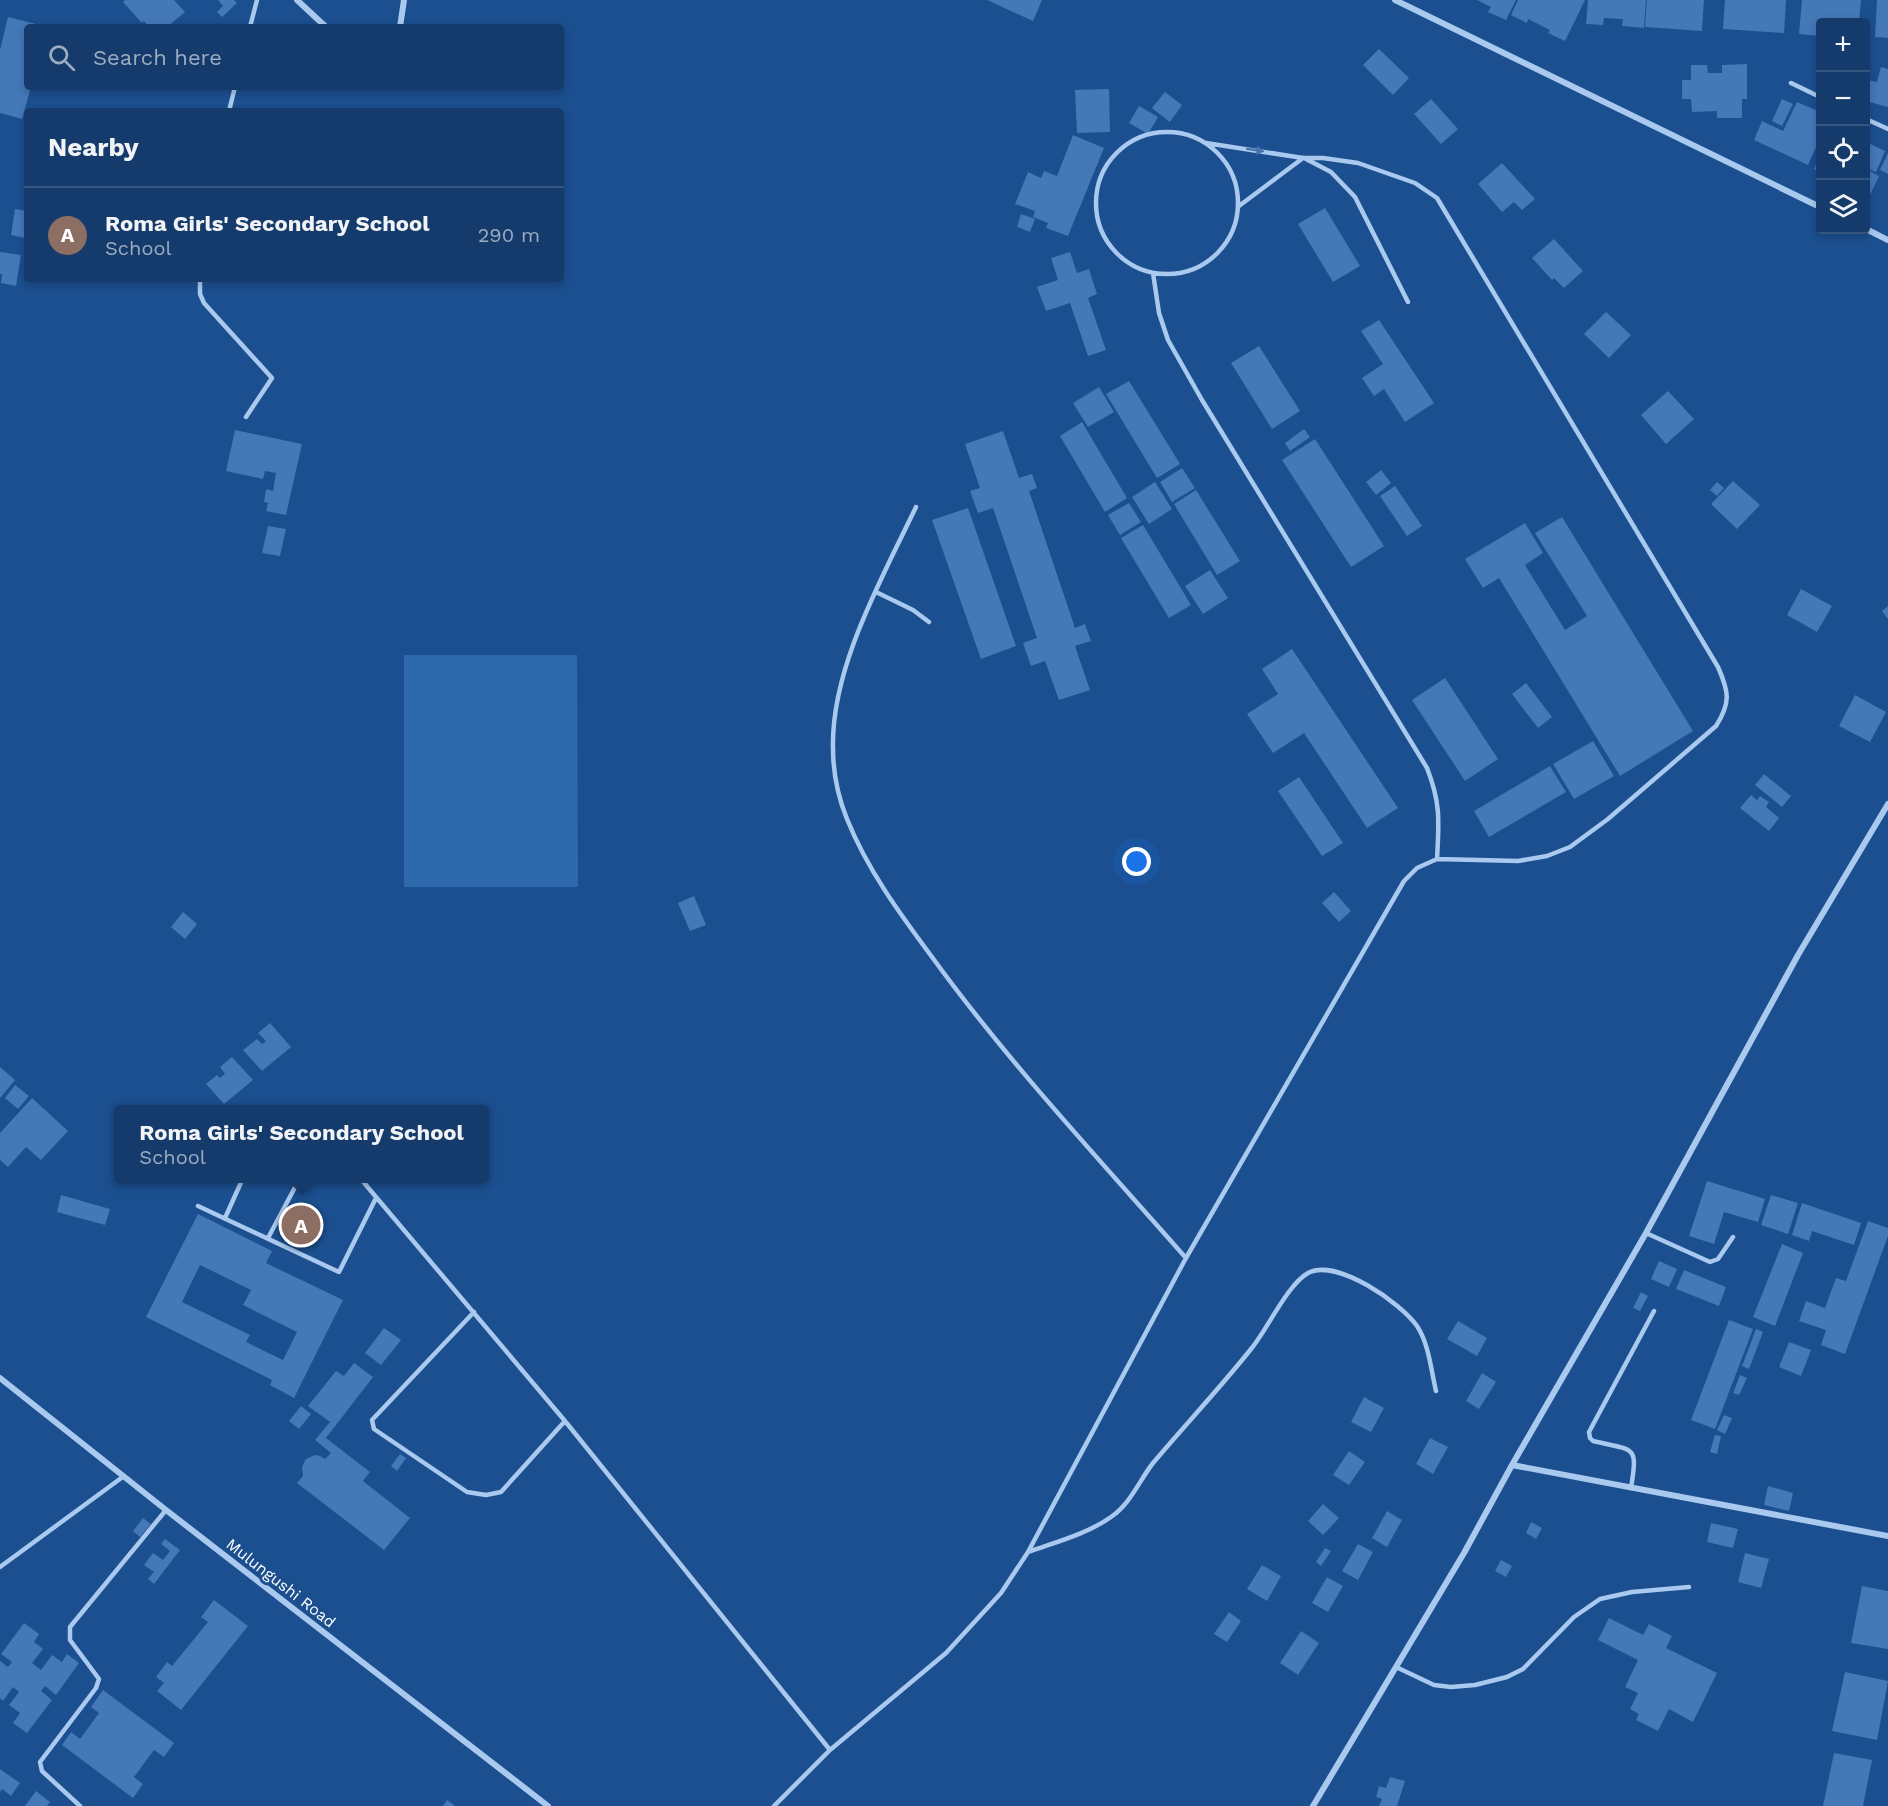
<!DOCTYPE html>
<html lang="en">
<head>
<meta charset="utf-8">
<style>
	body { margin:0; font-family:"Work Sans",sans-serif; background:#214673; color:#f1f3f6 }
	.controls { position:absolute; right:18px; top:18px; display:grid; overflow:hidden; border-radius:6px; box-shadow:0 3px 9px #0003 }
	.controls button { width:54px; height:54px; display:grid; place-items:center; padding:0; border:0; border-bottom:2px solid #33557e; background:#143b6b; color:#f1f3f6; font:30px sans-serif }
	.you { position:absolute; left:1137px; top:862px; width:21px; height:21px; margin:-15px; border:4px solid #fff; border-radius:50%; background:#1a73e8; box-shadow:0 0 0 9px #1a73e833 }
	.badge { display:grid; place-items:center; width:39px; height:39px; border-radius:50%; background:#ffd166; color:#fff; font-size:20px; font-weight:700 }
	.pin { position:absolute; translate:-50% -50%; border:3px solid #fff; box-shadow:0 2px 6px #0006 }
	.popup { position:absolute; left:114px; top:1105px; width:375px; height:78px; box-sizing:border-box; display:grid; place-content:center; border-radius:6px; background:#143b6b; filter:drop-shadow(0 2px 4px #0005); font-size:20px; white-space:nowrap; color:#9dadc1 }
	.popup b { font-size:22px; color:#f1f3f6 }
	.popup::after { content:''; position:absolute; left:50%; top:100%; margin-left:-12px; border:12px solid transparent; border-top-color:#143b6b }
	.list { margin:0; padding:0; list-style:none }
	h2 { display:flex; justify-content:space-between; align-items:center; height:78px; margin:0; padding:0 24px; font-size:26px }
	h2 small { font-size:20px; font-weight:400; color:#9dadc1 }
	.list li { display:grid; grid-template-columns:39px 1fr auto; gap:18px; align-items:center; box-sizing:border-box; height:96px; padding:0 24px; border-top:2px solid #33557e }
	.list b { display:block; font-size:22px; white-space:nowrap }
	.list p { margin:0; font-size:20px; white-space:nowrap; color:#9dadc1 }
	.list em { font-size:20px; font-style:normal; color:#9dadc1 }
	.icon { flex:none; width:33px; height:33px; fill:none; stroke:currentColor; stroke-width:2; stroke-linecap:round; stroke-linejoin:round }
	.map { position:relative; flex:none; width:1888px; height:1806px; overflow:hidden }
	.search { position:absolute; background:#143b6b; box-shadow:0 3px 9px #0003; left:24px; top:24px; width:540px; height:66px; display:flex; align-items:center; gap:15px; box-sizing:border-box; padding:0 21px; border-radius:6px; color:#9dadc1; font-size:22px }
	.panel { position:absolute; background:#143b6b; box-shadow:0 3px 9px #0003; left:24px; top:108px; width:540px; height:174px; border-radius:6px }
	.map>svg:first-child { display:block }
	.green { fill:#2e69ad }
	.building { fill:#4478b7; fill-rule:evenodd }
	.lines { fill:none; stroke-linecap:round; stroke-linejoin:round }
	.service { stroke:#a9c9ee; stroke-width:4.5 }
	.minor { stroke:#a9c9ee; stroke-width:6 }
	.oneway { fill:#4674ac }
	.labels { text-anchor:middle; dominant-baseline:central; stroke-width:6; stroke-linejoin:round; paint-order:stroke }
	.street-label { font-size:16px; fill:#fff; stroke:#1b4f8f }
</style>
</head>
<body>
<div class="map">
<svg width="1888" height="1806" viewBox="0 0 1888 1806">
	<rect width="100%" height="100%" fill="#1b4f8f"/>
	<!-- green -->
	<path class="green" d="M 404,655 L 577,655 L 578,887 L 404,887 Z"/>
	<!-- building -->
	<path class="building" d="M 125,0 L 174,0 L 185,12 L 167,27 L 149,27 L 144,21 L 142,23 L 123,2 Z
		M 218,0 L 234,0 L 237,3 L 222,17 L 217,12 L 223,6 Z
		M 987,0 L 1042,0 L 1033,21 Z
		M 1477,0 L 1516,0 L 1506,20 L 1488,12 L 1491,7 Z
		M 1518,0 L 1585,0 L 1565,41 L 1548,33 L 1550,30 L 1528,19 L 1527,23 L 1511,15 Z
		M 1588,0 L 1646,0 L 1644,28 L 1622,26 L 1623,19 L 1604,18 L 1603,25 L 1586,24 Z
		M 1647,0 L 1704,0 L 1702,31 L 1645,27 Z
		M 1725,0 L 1786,0 L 1784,33 L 1723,29 Z
		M 1802,0 L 1861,0 L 1859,22 L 1820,22 L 1820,36 L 1799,34 Z
		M 1877,0 L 1888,0 L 1888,38 L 1875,37 Z
		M 8,17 L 44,26 L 27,27 L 27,87 L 31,87 L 22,119 L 0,113 L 0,50 Z
		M 1379,49 L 1409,78 L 1393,95 L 1363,65 Z
		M 1747,64 L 1747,99 L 1742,99 L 1742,118 L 1717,118 L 1717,111 L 1692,112 L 1691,99 L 1682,99 L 1682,80 L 1691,80 L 1691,65 L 1707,65 L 1708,73 L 1722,73 L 1722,65 Z
		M 1881,67 L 1888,69 L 1888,107 L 1866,101 L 1866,74 L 1868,75 L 1867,80 L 1877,82 Z
		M 1109,89 L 1110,132 L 1077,133 L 1075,90 Z
		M 1165,92 L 1182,105 L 1170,122 L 1152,108 Z
		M 1431,99 L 1458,129 L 1441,144 L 1414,114 Z
		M 1782,99 L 1793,104 L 1782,126 L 1772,121 Z
		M 1797,102 L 1820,112 L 1820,138 L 1808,165 L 1754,140 L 1762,121 L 1783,131 Z
		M 1139,106 L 1158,117 L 1148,134 L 1129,123 Z
		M 1073,135 L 1104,148 L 1068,236 L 1046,228 L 1048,223 L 1033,217 L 1035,211 L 1015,204 L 1028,172 L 1041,178 L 1044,171 L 1057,176 Z
		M 1866,142 L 1885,151 L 1876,172 L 1866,168 Z
		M 1888,153 L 1888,174 L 1880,170 Z
		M 1820,156 L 1820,172 L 1814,169 Z
		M 1502,163 L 1535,199 L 1522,210 L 1514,202 L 1502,212 L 1478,184 Z
		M 1866,169 L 1879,176 L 1870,195 L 1866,193 Z
		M 1325,208 L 1360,266 L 1333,282 L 1298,224 Z
		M 15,209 L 27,211 L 25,238 L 11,235 Z
		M 1021,214 L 1035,219 L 1030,232 L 1017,227 Z
		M 1554,239 L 1583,271 L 1564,288 L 1554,278 L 1552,280 L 1532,258 Z
		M 0,252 L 21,255 L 16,286 L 1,283 L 2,274 L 0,274 Z
		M 1070,252 L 1077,273 L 1089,269 L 1097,294 L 1088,298 L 1106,350 L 1088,356 L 1070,303 L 1046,311 L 1037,287 L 1058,280 L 1051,258 Z
		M 1606,312 L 1631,335 L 1609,358 L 1584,334 Z
		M 1379,320 L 1434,403 L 1405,422 L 1384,389 L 1374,396 L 1362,378 L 1383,364 L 1361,331 Z
		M 1259,346 L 1300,411 L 1272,429 L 1231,363 Z
		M 1129,381 L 1180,464 L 1157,478 L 1106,394 Z
		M 1099,387 L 1114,412 L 1088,427 L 1073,403 Z
		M 1668,391 L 1694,419 L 1666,444 L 1641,415 Z
		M 1082,422 L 1127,498 L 1105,512 L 1060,436 Z
		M 1304,429 L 1310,437 L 1290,451 L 1285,443 Z
		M 235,430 L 302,444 L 286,515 L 266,511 L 268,503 L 264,502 L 266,489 L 273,491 L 276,473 L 265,471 L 263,479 L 226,471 Z
		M 1003,431 L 1019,478 L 1032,474 L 1037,488 L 1029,491 L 1075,628 L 1085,624 L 1091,641 L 1075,646 L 1090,690 L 1059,700 L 1045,661 L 1031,666 L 1023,643 L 1037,638 L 993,508 L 978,513 L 970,491 L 980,488 L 965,444 Z
		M 1315,439 L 1384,546 L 1351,567 L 1282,460 Z
		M 1182,468 L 1195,488 L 1172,502 L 1160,482 Z
		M 1381,470 L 1391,483 L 1376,495 L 1366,482 Z
		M 1733,481 L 1760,505 L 1737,529 L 1711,504 Z
		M 1155,482 L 1172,509 L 1149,524 L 1132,497 Z
		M 1717,482 L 1724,488 L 1717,496 L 1710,490 Z
		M 1395,486 L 1422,526 L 1407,536 L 1380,496 Z
		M 1196,490 L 1240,561 L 1217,575 L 1174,504 Z
		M 1129,503 L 1141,522 L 1120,535 L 1108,515 Z
		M 968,508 L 1016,646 L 981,659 L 932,520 Z
		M 1562,517 L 1693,731 L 1620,776 L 1499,578 L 1483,588 L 1465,559 L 1525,523 L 1543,553 L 1525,565 L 1565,630 L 1587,616 L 1535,533 Z
		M 1143,525 L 1191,605 L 1169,618 L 1121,538 Z
		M 268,526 L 286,529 L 280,556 L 262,553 Z
		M 1210,570 L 1228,598 L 1203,614 L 1185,586 Z
		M 1801,589 L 1832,606 L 1817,632 L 1787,615 Z
		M 1888,606 L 1888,619 L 1882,611 Z
		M 1292,649 L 1398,808 L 1367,828 L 1304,733 L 1273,753 L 1247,714 L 1278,694 L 1262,669 Z
		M 1445,678 L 1498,759 L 1465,781 L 1412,700 Z
		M 1526,683 L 1552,717 L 1538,728 L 1512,694 Z
		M 1855,695 L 1886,712 L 1870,742 L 1839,726 Z
		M 1593,741 L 1614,776 L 1574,799 L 1553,764 Z
		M 1550,766 L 1566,792 L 1489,837 L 1474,811 Z
		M 1764,774 L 1791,796 L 1782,807 L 1755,785 Z
		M 1299,777 L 1343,843 L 1322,856 L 1278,791 Z
		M 1751,795 L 1757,800 L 1760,796 L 1769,802 L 1766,807 L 1779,818 L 1769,831 L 1740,808 Z
		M 1334,892 L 1351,911 L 1339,922 L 1322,903 Z
		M 694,896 L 706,925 L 690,931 L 678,903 Z
		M 183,912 L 197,924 L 185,939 L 171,927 Z
		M 270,1023 L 291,1047 L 262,1071 L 243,1050 L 257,1039 L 262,1044 L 266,1041 L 258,1033 Z
		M 232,1057 L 253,1080 L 224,1104 L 206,1084 L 217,1075 L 220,1078 L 225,1074 L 220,1067 Z
		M 0,1067 L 15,1080 L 0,1098 Z
		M 15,1085 L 29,1096 L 18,1109 L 5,1098 Z
		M 32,1098 L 68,1131 L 41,1160 L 26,1147 L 8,1167 L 0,1160 L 0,1133 Z
		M 1707,1181 L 1765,1199 L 1758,1222 L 1724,1212 L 1714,1244 L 1689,1236 Z
		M 61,1195 L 110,1209 L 105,1225 L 57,1212 Z
		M 1771,1195 L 1798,1203 L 1788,1234 L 1761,1225 Z
		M 1802,1203 L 1861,1223 L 1854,1245 L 1812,1231 L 1809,1241 L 1792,1235 Z
		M 198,1214 L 272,1251 L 266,1263 L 343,1300 L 294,1398 L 270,1385 L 272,1380 L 146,1317 ZM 200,1265 L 251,1290 L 243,1305 L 297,1332 L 283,1360 L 246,1342 L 250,1335 L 182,1302 Z
		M 1868,1221 L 1888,1228 L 1888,1236 L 1845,1354 L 1821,1345 L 1826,1330 L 1799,1321 L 1806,1301 L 1825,1308 L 1836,1278 L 1846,1281 Z
		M 1782,1244 L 1803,1253 L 1775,1326 L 1753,1317 Z
		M 1659,1261 L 1677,1269 L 1669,1287 L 1651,1279 Z
		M 1684,1270 L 1726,1287 L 1719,1306 L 1676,1289 Z
		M 1641,1292 L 1648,1296 L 1640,1311 L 1633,1308 Z
		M 1729,1320 L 1753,1329 L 1715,1429 L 1691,1420 Z
		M 1458,1321 L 1487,1338 L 1477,1356 L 1447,1339 Z
		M 384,1328 L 401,1340 L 381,1365 L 365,1353 Z
		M 1756,1329 L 1763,1332 L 1749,1369 L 1742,1366 Z
		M 1789,1342 L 1811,1350 L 1801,1376 L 1779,1367 Z
		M 354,1363 L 373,1377 L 326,1438 L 370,1472 L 363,1481 L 410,1518 L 384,1550 L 297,1483 L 303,1476 L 302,1467 L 306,1459 L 315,1455 L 320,1456 L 325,1459 L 331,1453 L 315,1440 L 330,1422 L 308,1406 L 336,1371 L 344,1376 Z
		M 1482,1373 L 1496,1382 L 1479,1409 L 1466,1401 Z
		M 1740,1375 L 1747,1378 L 1739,1395 L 1733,1393 Z
		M 1364,1397 L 1384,1408 L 1371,1432 L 1351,1422 Z
		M 301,1406 L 311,1414 L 299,1429 L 289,1421 Z
		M 1724,1415 L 1732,1418 L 1725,1434 L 1717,1430 Z
		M 1715,1435 L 1721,1436 L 1717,1454 L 1710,1452 Z
		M 1430,1438 L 1448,1447 L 1433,1474 L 1416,1464 Z
		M 1349,1451 L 1365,1462 L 1349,1485 L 1333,1475 Z
		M 400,1454 L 406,1458 L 397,1471 L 391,1466 Z
		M 1768,1486 L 1793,1493 L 1789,1511 L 1764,1505 Z
		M 1323,1504 L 1339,1518 L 1323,1535 L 1308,1521 Z
		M 1387,1511 L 1402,1520 L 1387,1547 L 1372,1538 Z
		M 143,1518 L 151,1524 L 140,1537 L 133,1531 Z
		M 1531,1522 L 1542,1528 L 1536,1539 L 1526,1533 Z
		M 1711,1523 L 1738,1529 L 1733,1548 L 1707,1542 Z
		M 165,1539 L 180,1550 L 154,1584 L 148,1579 L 154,1572 L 144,1565 L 153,1553 L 163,1560 L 170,1551 L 161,1544 Z
		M 1358,1544 L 1373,1552 L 1358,1580 L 1342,1571 Z
		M 1325,1548 L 1331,1551 L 1321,1566 L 1316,1562 Z
		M 1745,1553 L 1769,1559 L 1761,1588 L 1738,1582 Z
		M 1501,1560 L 1512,1566 L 1506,1577 L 1495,1571 Z
		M 1262,1565 L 1281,1576 L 1267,1601 L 1247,1589 Z
		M 1327,1577 L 1343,1586 L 1328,1612 L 1312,1603 Z
		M 1862,1586 L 1888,1591 L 1888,1649 L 1851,1643 Z
		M 214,1600 L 248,1626 L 181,1710 L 157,1691 L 164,1683 L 156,1677 L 167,1662 L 172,1666 L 208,1622 L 201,1617 Z
		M 1229,1612 L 1241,1621 L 1227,1642 L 1214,1634 Z
		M 1609,1618 L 1643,1635 L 1649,1624 L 1672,1636 L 1666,1648 L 1717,1673 L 1693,1722 L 1669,1709 L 1658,1731 L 1636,1720 L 1639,1714 L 1630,1709 L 1638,1693 L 1625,1687 L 1638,1660 L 1598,1640 Z
		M 24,1623 L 39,1634 L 34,1642 L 43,1649 L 32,1663 L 41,1670 L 52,1655 L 62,1662 L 67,1654 L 79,1663 L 56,1695 L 45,1686 L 41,1691 L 52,1700 L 27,1733 L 13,1723 L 20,1713 L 9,1705 L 19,1692 L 13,1687 L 3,1701 L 0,1698 L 0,1661 L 8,1667 L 12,1662 L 1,1654 Z
		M 1301,1631 L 1319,1643 L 1298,1675 L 1280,1663 Z
		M 1845,1672 L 1888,1681 L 1877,1740 L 1832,1731 Z
		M 103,1690 L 174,1743 L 164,1757 L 154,1750 L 134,1777 L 143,1784 L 133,1798 L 62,1745 L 71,1732 L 80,1739 L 99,1713 L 91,1707 Z
		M 1834,1753 L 1872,1760 L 1863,1806 L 1823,1806 Z
		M 0,1769 L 20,1783 L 11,1796 L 2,1789 L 0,1792 Z
		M 1390,1777 L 1405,1781 L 1397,1806 L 1379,1806 L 1382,1799 L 1376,1797 L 1379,1786 L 1386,1788 Z
		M 36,1791 L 50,1802 L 47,1806 L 25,1806 Z
		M 447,1800 L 455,1806 L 443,1806 Z"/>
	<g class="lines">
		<!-- service -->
		<path class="service" d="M 250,27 L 257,0
			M 1791,83 L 1820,97
			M 229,111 L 235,87
			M 1866,119 L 1888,129
			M1096 203a71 71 0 1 1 142 0a71 71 0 1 1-142 0Z
			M 1306,159 L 1331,172 L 1355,197 L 1408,302
			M 1239,206 L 1303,158
			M 1153,273 L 1159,313 L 1168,340 L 1202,400 L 1427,768 C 1441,804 1439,821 1437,859
			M 200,279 L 200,294 L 204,303 L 272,378 L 246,417
			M 916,507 C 882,578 831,668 833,748 C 833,772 838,797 847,819 C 867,869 900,914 932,957 C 1009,1063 1099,1159 1186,1258
			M 876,592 L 913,610 L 929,622
			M 360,1178 L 565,1421 L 830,1750
			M 198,1206 L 339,1272 L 376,1198
			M 225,1218 L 243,1178
			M 1646,1233 L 1710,1262 L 1718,1259 L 1733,1237
			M 268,1238 L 300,1178
			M 474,1312 L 372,1420 L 374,1429 L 467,1492 L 486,1495 L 501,1492 L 565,1421
			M 1631,1488 C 1638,1444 1635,1451 1593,1441 L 1590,1438 L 1589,1432 L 1654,1311
			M 1028,1552 C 1056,1542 1087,1534 1111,1517 C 1131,1503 1139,1481 1153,1463 C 1185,1425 1220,1388 1251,1349 C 1267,1330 1287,1285 1308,1273 C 1337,1258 1401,1303 1417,1326 C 1429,1344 1431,1370 1436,1391
			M 0,1567 L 124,1476
			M 1396,1667 L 1434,1685 L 1451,1687 L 1475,1685 L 1507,1677 L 1523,1669 L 1574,1617 L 1600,1599 L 1632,1592 L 1689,1587
			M 80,1806 L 42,1771 L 40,1762 L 96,1688 L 99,1679 L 70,1640 L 70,1627 L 166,1510
			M 774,1806 L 830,1750 L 946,1653 L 1001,1593 L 1028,1552 L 1186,1258 L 1404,881 L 1417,868 L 1437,859 L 1518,861 L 1547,856 L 1570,847 L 1608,819 L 1716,726 C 1731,702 1729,692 1718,667 L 1437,198 L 1415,183 L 1358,163 L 1323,158 L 1303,158 L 1206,143"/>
		<!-- minor -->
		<path class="minor" d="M 297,0 L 326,27
			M 1395,0 L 1820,207
			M 400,27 L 404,0
			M 1866,229 L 1888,240
			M 0,1378 L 166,1510 L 548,1806
			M 1512,1465 L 1646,1233 L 1798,955 L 1888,804
			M 1313,1806 L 1464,1553 L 1512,1465 L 1888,1536"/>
	</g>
	<!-- one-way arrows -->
	<defs><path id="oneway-solid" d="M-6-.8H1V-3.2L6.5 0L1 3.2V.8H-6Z" transform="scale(1.5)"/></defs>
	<use class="oneway" href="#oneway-solid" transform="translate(1255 150) rotate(9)"/>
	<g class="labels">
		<!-- street labels -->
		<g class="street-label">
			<text transform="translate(281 1583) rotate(38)">Mulungushi Road</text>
		</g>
	</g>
</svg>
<div class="controls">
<button>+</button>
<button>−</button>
<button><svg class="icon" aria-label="locate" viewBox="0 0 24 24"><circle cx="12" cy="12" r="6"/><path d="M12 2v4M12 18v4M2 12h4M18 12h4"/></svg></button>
<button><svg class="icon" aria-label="layers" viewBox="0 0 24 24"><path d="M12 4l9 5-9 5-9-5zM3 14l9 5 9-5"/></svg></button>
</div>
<div class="you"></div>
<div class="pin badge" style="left:301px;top:1225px;background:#8d6e63">A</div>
<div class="popup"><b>Roma Girls' Secondary School</b>School</div>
<div class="search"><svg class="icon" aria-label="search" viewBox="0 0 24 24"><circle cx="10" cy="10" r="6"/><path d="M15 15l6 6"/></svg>Search here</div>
<section class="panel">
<h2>Nearby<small></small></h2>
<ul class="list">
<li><span class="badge" style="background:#8d6e63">A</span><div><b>Roma Girls' Secondary School</b><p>School</p></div><em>290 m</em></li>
</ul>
</section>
</div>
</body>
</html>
